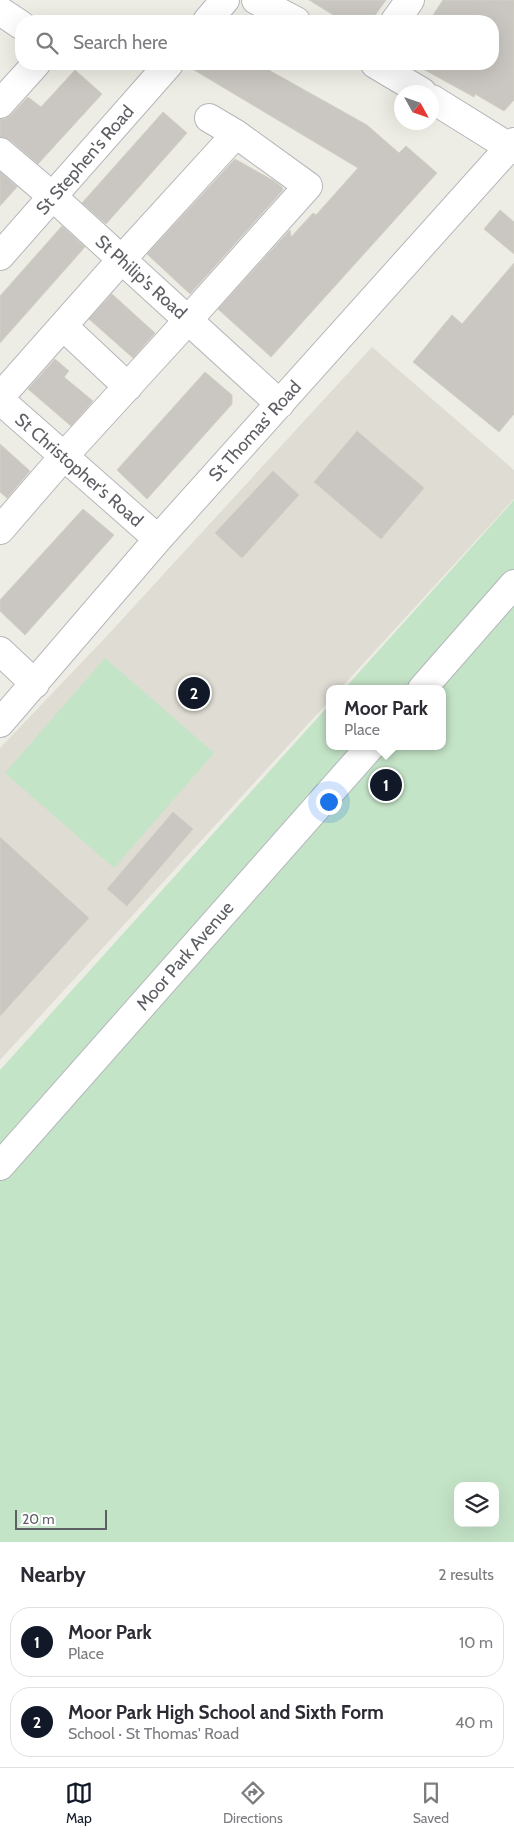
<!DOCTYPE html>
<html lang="en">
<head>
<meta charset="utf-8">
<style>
	body { margin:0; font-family:Cabin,sans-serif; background:#f7f7f7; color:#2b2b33 }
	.controls { position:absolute; right:15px; bottom:15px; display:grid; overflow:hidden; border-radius:10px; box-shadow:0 5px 20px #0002 }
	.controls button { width:45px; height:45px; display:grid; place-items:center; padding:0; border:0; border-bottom:1px solid #e1e1e2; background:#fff; color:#2b2b33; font:25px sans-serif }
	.compass { position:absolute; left:394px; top:85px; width:45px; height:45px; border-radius:50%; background:#fff; box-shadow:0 5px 20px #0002; rotate:130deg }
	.scale { position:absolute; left:15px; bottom:12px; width:92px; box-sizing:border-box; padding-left:5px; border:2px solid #5d5f64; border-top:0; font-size:14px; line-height:18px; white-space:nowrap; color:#5d5f64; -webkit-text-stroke:4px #fff; paint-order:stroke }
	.you { position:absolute; left:328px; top:801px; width:18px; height:18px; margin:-12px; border:4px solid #fff; border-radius:50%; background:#1a73e8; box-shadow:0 0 0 8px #1a73e833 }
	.badge { display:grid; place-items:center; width:32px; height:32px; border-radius:50%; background:#111827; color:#fff; font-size:16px; font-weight:700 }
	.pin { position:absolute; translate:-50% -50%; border:2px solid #fff; box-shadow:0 1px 5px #0006 }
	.popup { position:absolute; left:326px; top:685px; width:120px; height:65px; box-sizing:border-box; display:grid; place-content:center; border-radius:10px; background:#fff; filter:drop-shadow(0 1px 4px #0005); font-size:16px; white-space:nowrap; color:#7c7c81 }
	.popup b { font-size:19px; color:#2b2b33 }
	.popup::after { content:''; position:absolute; left:50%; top:100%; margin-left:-10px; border:10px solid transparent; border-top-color:#fff }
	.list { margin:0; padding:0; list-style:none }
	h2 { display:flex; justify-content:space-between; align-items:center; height:65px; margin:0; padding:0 20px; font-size:21px }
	h2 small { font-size:16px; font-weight:400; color:#7c7c81 }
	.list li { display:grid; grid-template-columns:32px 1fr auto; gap:15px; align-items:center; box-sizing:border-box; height:70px; margin:0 10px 10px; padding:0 10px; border:1px solid #e1e1e2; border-radius:20px }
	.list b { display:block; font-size:19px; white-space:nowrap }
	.list p { margin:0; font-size:16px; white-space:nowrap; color:#7c7c81 }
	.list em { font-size:16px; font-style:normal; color:#7c7c81 }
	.icon { flex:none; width:28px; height:28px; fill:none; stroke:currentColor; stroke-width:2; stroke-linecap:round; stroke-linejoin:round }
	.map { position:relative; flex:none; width:514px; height:1542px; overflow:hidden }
	.search { position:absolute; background:#fff; box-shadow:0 5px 20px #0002; left:15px; right:15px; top:15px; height:55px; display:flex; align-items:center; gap:12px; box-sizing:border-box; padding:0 18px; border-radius:20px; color:#7c7c81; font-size:19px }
	.sheet { height:225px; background:#fff }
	nav { display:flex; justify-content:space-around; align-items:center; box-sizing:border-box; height:70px; border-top:1px solid #e1e1e2; background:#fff; font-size:14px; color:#7c7c81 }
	nav a { display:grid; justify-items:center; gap:2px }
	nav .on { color:#111827 }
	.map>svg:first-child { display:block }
	.education { fill:#dedcd3 }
	.green { fill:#c4e4c7; fill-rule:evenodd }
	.building { fill:#cac7c2; stroke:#d2cfc4 }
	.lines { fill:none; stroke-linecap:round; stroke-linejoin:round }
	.minor-casing { stroke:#b5b6bb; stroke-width:30 }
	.minor { stroke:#fff; stroke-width:28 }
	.labels { text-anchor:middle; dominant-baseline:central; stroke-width:5; stroke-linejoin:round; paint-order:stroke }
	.street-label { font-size:18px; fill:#5d5f64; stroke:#fff }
</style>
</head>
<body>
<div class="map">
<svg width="514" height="1542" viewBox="0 0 514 1542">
	<rect width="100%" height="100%" fill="#eeede5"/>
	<!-- education -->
	<path class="education" d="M 372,347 L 514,470 L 514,499 L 340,689 L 330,689 L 330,700 L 0,1060 L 0,748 L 105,638 Z"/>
	<!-- green -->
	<path class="green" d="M 514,500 L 514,1542 L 0,1542 L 0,1070 L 330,704 L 330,746 L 442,746 L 442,689 L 344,689 ZM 458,1486 L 495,1486 L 495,1523 L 458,1523 Z
		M 105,658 L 214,753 L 114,868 L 5,773 Z"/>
	<!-- building -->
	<path class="building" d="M 309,0 L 386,0 L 371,21 L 343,21 Z
		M 443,0 L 514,0 L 514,100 L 504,111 L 475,94 L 474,97 L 414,64 L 493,64 L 493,21 L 429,21 Z
		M 184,64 L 258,64 L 367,125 L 399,153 L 406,146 L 437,173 L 271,357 L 218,309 L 290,230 L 291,237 L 313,213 L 316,215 L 358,168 Z
		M 75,70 L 102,94 L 38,164 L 10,140 L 0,137 L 0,119 L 5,119 L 11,115 L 28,97 L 41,107 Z
		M 163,112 L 187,133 L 106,224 L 82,203 Z
		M 235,159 L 274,181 L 282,187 L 283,190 L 190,294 L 147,254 Z
		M 0,172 L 17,187 L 0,206 Z
		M 500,210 L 514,222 L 514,254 L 484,229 Z
		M 62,226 L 85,247 L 0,343 L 0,296 Z
		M 514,263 L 514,414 L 499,432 L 413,362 L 452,315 L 462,324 Z
		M 112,294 L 155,333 L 133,358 L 89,319 Z
		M 55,359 L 69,371 L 64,377 L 93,401 L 71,426 L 28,389 Z
		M 205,372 L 232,395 L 232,404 L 147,499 L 117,470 Z
		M 357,431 L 424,488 L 381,539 L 314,482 Z
		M 0,444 L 30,471 L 7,498 L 0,492 Z
		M 273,471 L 299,495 L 242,558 L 215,533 Z
		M 83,509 L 114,535 L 25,635 L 0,611 L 0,600 Z
		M 173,812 L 193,829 L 127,906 L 107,889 Z
		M 0,837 L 89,918 L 0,1016 Z"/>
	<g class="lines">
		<!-- minor casing -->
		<g class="minor-casing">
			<path id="minor" d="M 256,0 L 296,21
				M 0,11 L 21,25
				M 207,21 L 225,0
				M 395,21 L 410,0
				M 375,64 L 422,92
				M 432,99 L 514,150
				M 0,104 L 36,64
				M 0,152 L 52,196 L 280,404
				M 0,256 L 169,64
				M 63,326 L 128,387
				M 0,397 L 122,259 L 236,134
				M 0,400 L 158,539
				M 0,530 L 64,456 L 171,339 L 308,186 L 236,134 L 209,118
				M 0,651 L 35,684
				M 422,689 L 514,584
				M 0,723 L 158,539 L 514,142
				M 0,1166 L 371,746"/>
		</g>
		<!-- minor -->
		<use href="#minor" class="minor"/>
	</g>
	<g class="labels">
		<!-- street labels -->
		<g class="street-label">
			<text transform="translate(85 160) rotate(-49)">St Stephen's Road</text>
			<text transform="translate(141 277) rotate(42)">St Philip's Road</text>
			<text transform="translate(255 431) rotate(-48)">St Thomas' Road</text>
			<text transform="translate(79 470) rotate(41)">St Christopher's Road</text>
			<text transform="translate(185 956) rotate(-49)">Moor Park Avenue</text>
		</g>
	</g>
</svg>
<div class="controls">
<button><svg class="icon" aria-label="layers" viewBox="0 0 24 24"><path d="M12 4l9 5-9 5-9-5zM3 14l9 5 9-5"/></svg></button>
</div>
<svg class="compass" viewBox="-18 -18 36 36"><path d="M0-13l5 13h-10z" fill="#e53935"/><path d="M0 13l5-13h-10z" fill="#7c7c81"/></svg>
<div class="scale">20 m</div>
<div class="you"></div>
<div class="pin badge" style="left:386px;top:785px">1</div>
<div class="popup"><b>Moor Park</b>Place</div>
<div class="pin badge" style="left:194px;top:693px">2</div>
<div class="search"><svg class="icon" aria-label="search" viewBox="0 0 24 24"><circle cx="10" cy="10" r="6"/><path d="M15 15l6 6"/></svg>Search here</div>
</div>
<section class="sheet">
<h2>Nearby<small>2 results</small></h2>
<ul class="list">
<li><span class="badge">1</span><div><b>Moor Park</b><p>Place</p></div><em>10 m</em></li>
<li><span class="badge">2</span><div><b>Moor Park High School and Sixth Form</b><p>School · St Thomas' Road</p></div><em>40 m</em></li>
</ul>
</section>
<nav>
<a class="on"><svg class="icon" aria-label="map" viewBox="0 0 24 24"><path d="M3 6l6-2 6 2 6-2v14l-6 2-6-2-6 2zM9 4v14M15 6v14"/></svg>Map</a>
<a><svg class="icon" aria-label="directions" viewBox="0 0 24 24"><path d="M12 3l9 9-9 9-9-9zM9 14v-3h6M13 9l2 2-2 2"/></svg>Directions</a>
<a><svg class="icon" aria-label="saved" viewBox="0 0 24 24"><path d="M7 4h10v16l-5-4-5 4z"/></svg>Saved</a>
</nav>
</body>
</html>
